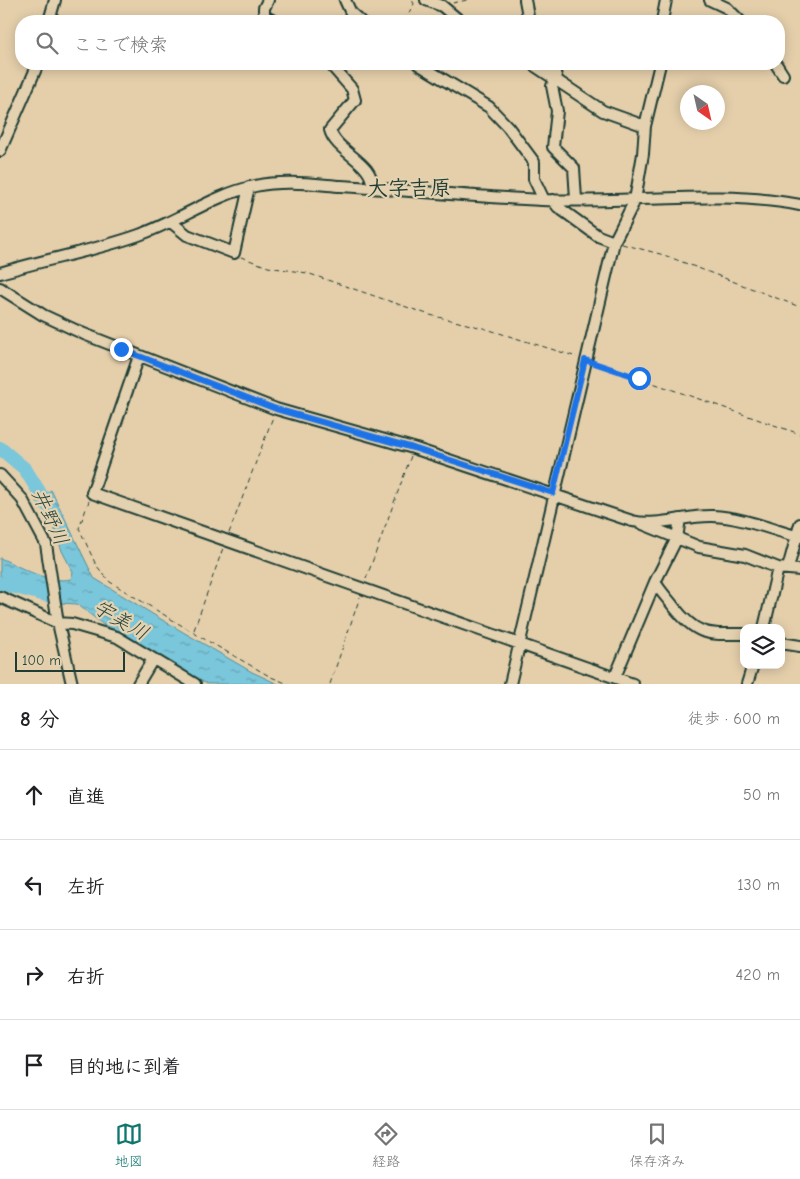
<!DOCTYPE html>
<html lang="ja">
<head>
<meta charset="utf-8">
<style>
	body { margin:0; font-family:"Comic Neue","Klee One",sans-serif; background:#f2f2f2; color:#202124 }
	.controls { position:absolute; right:15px; bottom:15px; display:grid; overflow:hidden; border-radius:10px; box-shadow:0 2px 12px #0003 }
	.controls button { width:45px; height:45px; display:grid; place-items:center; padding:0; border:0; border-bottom:1px solid #e0e0e0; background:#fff; color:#202124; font:25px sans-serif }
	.compass { position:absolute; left:680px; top:85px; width:45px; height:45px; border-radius:50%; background:#fff; box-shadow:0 2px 12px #0003; rotate:146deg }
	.scale { position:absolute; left:15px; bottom:12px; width:110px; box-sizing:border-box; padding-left:5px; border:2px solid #1f3d34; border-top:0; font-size:14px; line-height:18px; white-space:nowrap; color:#1f3d34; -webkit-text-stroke:4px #e4d1af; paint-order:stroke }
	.stop { position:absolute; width:15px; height:15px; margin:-11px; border:4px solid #1a73e8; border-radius:50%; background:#fff }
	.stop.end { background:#1a73e8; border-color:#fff; box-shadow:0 1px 5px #0008 }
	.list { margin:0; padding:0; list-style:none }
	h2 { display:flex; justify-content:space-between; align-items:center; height:65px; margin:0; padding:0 20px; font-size:21px }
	h2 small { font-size:16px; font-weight:400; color:#757577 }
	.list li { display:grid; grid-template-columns:32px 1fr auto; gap:15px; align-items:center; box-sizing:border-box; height:90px; padding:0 20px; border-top:1px solid #e0e0e0 }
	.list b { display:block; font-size:19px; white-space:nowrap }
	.list em { font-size:16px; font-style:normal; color:#757577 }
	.icon { flex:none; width:28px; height:28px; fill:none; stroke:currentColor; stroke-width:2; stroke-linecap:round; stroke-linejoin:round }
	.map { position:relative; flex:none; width:800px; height:684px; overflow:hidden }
	.search { position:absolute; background:#fff; box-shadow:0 2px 12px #0003; left:15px; right:15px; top:15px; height:55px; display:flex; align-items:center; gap:12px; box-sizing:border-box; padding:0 18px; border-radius:20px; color:#757577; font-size:19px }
	.sheet { height:425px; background:#fff }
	nav { display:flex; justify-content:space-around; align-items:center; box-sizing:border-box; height:70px; border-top:1px solid #e0e0e0; background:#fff; font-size:14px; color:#757577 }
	nav a { display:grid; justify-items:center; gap:2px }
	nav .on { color:#0f766e }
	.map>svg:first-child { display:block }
	.water { fill:url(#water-ripples); stroke:#568f98 }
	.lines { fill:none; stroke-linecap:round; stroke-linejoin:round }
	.river { stroke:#7ac6da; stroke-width:14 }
	.minor-casing { stroke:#1f3d34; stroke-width:14 }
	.path { stroke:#1f3d34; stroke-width:1; stroke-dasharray:5 4; stroke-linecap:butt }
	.minor { stroke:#e4d1af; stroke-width:10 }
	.route { stroke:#1a73e8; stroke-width:6 }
	.labels { text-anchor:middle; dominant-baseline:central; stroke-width:4.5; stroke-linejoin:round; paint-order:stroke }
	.water-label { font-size:20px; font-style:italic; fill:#24443c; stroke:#e4d1af }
	.quarter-label { font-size:21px; font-weight:bold; fill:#1f3d34; stroke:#e4d1af }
</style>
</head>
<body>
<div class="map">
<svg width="800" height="684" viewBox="0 0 800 684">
	<defs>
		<pattern id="water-ripples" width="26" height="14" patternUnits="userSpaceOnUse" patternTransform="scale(1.25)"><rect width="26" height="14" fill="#7ac6da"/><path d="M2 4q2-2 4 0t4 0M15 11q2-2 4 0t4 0" fill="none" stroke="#63a2b2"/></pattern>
	</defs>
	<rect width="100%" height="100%" fill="#e5cfab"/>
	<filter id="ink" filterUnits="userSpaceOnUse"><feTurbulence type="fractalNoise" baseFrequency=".02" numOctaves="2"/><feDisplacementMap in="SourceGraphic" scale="10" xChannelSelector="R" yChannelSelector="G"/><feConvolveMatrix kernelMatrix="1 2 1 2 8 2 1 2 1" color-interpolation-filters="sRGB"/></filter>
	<g filter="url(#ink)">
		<!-- water -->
		<path class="water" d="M 51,490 L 94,578 L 159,618 L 252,672 L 278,684 L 207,684 L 117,631 L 105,626 L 77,604 L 60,603 L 0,576 L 0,558 C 21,567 48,584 71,579 L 73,572 L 62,551 L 53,524 L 36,500 Z"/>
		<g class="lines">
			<!-- river -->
			<path class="river" d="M 0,448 L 25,469 L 51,511
				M 0,583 L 54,597"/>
			<!-- minor casing -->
			<g class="minor-casing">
				<path id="minor" d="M 268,0 L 264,8 L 264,16 L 274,21
					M 345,0 L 351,13 L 360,21
					M 426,0 L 442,6 L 460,21
					M 525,0 L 529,21
					M 710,0 L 727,8 L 740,21
					M 49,21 L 55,0
					M 662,21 L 666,0
					M 330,64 L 352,89 L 355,100 L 330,130 C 336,153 375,162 372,188
					M 418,64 L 489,107 L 508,127 L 534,162 L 534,179 L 544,200
					M 532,64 L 603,111 L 645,126
					M 552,64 L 557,79
					M 776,64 L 783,75
					M 557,79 L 552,86 L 557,111 L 553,147 L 574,168 L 576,199
					M 0,151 L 38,64
					M 553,200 L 558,207 L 598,236 L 614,242
					M 171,222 L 187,235 L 234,253 L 249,187
					M 0,273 C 46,259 94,251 139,235 C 179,221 213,195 255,186 C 284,180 313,184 341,186 C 408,190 475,197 542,200 C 628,204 715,189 800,205
					M 0,288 L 43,315 L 84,334 L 276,409 L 413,448 L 632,521 C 658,527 686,515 713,516 C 742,517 772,530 800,537
					M 139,356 L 92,493 L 633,684
					M 0,475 L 22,499 L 46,544 L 58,623 L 72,684
					M 643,524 L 699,547 L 745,555 L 778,568 L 800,570
					M 788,568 L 800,524
					M 655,582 C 660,591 668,599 674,607 C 698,637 708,634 744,634
					M 0,597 L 58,623 L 72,624 L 117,637 L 195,684
					M 764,628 L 778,568
					M 781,643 L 800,646
					M 615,677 L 655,582 L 677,538 L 680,519
					M 138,684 L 153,659
					M 510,684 L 614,242 L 635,200 L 643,154 L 645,126 L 660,64
					M 747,684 L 753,665"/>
			</g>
			<!-- path -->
			<path class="path" d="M 453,3 L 467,0
				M 404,21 L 414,4 L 412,0
				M 622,244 L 664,255 L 800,307
				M 241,257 L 268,267 L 307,273 L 430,315 L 483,328 L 577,357
				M 595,363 L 800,434
				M 89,501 L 79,528 L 96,565 L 110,582 L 199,636 L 271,677 L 288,684
				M 229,533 L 273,417
				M 366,579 L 411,456
				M 194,630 L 223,548
				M 330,684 L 360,597"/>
			<!-- minor -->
			<use href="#minor" class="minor"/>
		</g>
	</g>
	<g class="lines" filter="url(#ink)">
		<!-- route -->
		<path class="route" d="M 121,349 L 276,409 L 413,448 L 553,493 L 585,360 L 639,378"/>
	</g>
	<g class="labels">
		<!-- water labels -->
		<g class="water-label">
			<text transform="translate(50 517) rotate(65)">井野川</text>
			<text transform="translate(121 620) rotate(30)">宇美川</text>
		</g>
		<!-- quarter labels -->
		<g class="quarter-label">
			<text x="409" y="188">大字吉原</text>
		</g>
	</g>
</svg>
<div class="controls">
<button><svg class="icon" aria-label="layers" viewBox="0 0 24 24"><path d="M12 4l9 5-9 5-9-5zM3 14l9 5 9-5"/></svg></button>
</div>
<svg class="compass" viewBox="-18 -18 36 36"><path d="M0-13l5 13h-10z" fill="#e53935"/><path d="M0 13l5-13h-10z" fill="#757577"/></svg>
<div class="scale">100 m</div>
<div class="stop" style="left:639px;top:378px"></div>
<div class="stop end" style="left:121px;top:349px"></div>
<div class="search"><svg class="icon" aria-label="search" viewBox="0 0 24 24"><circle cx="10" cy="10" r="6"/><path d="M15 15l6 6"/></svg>ここで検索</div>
</div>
<section class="sheet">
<h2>8 分<small>徒歩 · 600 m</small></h2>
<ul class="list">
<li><svg class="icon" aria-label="ahead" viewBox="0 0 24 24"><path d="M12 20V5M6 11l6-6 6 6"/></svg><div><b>直進</b></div><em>50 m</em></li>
<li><svg class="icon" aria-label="left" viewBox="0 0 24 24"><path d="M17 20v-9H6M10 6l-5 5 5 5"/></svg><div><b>左折</b></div><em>130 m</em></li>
<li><svg class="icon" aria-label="right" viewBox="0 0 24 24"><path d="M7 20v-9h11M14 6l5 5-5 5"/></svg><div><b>右折</b></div><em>420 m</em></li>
<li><svg class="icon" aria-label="arrive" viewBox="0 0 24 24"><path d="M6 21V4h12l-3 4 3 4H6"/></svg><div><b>目的地に到着</b></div></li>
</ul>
</section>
<nav>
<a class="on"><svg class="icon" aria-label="map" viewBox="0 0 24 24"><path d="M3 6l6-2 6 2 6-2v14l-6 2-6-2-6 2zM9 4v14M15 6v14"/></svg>地図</a>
<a><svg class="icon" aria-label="directions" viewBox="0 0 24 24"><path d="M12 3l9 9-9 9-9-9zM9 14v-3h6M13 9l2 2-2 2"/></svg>経路</a>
<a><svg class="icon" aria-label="saved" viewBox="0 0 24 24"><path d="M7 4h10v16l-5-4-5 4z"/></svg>保存済み</a>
</nav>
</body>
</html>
